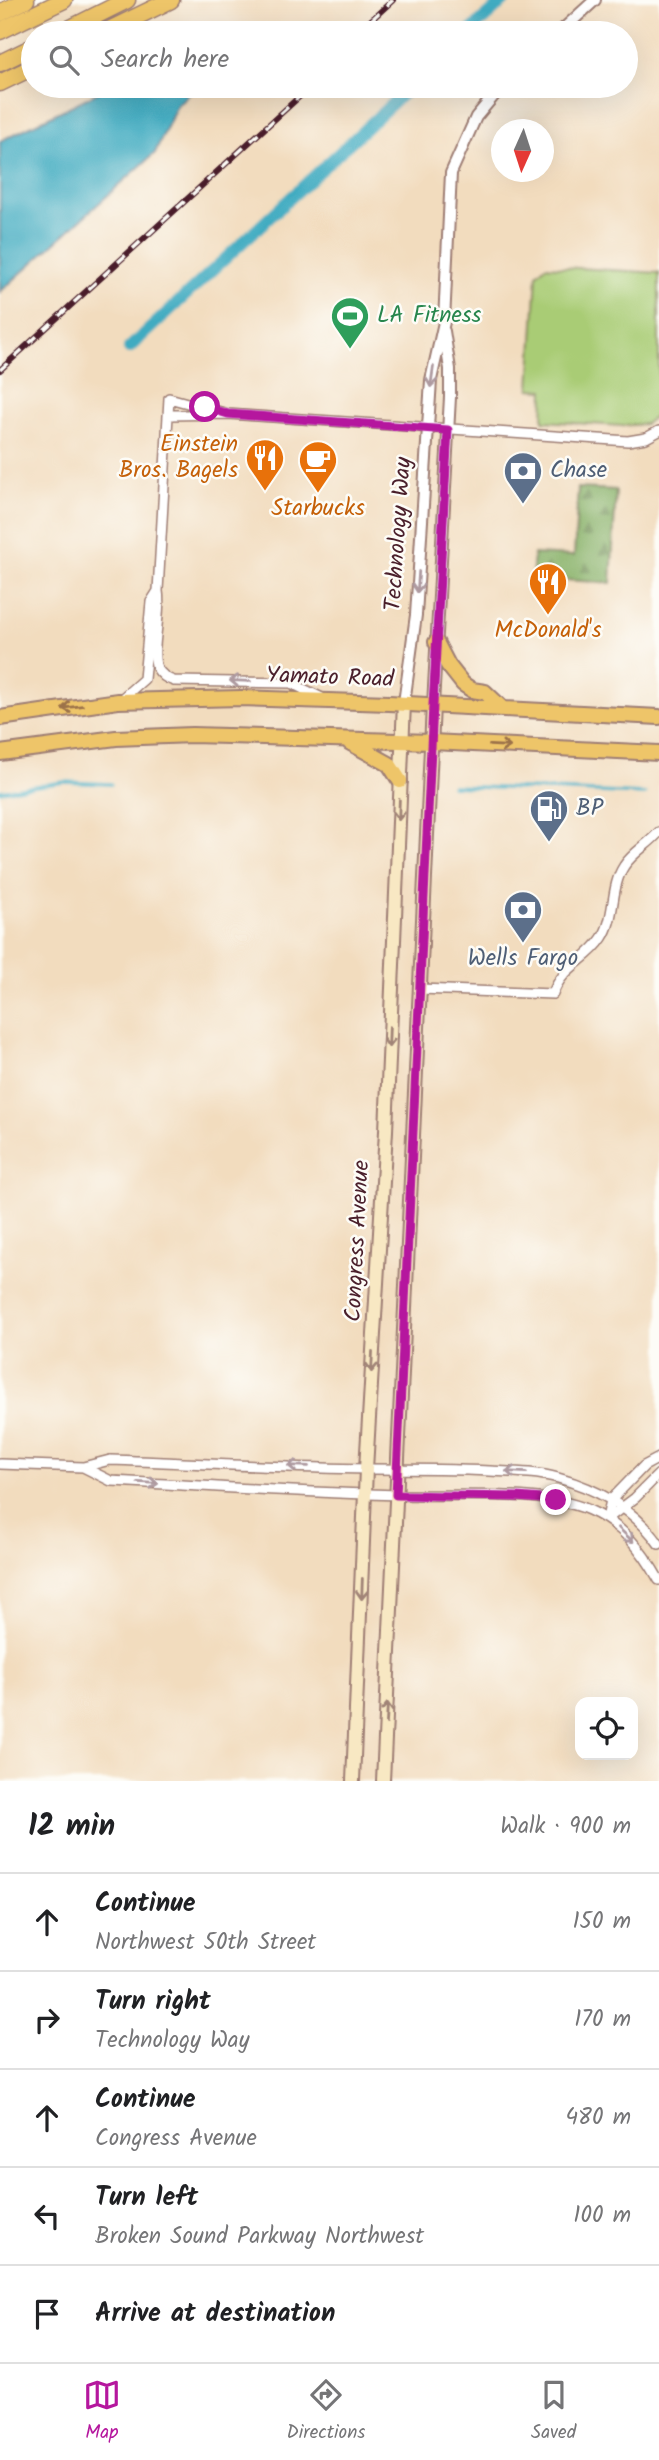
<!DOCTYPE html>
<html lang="en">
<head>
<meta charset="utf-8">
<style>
	body { margin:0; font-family:Kalam,sans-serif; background:#f6f6f6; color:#202124 }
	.controls { position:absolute; right:21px; bottom:21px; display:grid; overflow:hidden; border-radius:14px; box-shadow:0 7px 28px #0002 }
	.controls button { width:63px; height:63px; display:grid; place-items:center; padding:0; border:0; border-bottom:2px solid #e0e0e0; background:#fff; color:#202124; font:35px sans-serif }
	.compass { position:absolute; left:491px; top:119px; width:63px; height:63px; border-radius:50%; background:#fff; box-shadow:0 7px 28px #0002; rotate:183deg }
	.stop { position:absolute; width:21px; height:21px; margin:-16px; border:5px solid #b5179e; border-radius:50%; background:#fff }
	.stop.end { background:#b5179e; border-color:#fff; box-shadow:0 2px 7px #0008 }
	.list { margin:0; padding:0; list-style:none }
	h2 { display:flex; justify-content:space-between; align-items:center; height:91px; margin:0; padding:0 28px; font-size:30px }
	h2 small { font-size:23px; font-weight:400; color:#757577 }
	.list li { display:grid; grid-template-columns:46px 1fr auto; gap:21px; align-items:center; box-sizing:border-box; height:98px; padding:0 28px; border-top:2px solid #e0e0e0 }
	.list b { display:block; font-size:26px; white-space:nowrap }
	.list p { margin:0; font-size:23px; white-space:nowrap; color:#757577 }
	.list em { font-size:23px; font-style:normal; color:#757577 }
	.icon { flex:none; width:38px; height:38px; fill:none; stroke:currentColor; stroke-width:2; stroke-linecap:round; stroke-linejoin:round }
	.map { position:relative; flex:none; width:659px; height:1781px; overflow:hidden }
	.search { position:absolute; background:#fff; box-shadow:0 7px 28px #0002; left:21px; right:21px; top:21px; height:77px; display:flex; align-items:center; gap:18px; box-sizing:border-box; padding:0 24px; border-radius:38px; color:#757577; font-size:26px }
	.sheet { height:581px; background:#fff }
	nav { display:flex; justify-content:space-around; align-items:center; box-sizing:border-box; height:98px; border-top:2px solid #e0e0e0; background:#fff; font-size:19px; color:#757577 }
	nav a { display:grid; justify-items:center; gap:4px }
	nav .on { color:#b5179e }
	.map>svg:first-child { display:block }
	.green { fill:#a9cc74; stroke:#7a7650; stroke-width:2 }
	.forest { fill:url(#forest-firs); stroke:#686848; stroke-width:2 }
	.water { fill:#41abc1; stroke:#466576; stroke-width:2 }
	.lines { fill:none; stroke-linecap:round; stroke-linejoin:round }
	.stream { stroke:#41abc1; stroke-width:3.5 }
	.canal { stroke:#41abc1; stroke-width:12 }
	.minor-casing { stroke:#9e7e74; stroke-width:12 }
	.tertiary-casing { stroke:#9e7e74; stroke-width:14 }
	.secondary-casing { stroke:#9e7e74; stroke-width:16 }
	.primary-casing { stroke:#9e7e74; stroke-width:18 }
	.motorway-casing { stroke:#9e7e74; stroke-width:19 }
	.minor { stroke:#fff; stroke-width:9 }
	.tertiary { stroke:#fff; stroke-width:10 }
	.secondary { stroke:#f8e8c3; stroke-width:12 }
	.primary { stroke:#eec569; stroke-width:14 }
	.motorway { stroke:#eec569; stroke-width:16 }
	.rail-casing { stroke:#4a1f2b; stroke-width:6 }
	.rail { stroke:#fdfcf7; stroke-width:3.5; stroke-dasharray:10; stroke-linecap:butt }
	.oneway { stroke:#ae9aa0 }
	.oneway2 { stroke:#9c724a }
	.oneway3 { stroke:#a18477 }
	.route { stroke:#b5179e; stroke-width:9 }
	.labels { text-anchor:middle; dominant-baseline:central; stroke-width:5; stroke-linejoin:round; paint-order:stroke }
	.leisure-label { font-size:23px; fill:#27864d; stroke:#fdfcf7; text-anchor:start }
	.food-label { font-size:23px; fill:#c56008; stroke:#fdfcf7 }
	.service-label { font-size:23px; fill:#4e5e75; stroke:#fdfcf7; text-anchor:start }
	.street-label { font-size:23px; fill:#4a1f2b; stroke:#fdfcf7 }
</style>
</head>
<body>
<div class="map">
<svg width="659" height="1781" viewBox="0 0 659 1781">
	<defs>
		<pattern id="forest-firs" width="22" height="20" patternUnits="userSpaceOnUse" patternTransform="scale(1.75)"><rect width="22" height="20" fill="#86b066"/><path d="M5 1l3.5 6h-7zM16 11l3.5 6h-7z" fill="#708f54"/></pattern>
	</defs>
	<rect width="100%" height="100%" fill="#fdfcf7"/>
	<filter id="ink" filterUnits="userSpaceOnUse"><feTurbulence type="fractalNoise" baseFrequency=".0143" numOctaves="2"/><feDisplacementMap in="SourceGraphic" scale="14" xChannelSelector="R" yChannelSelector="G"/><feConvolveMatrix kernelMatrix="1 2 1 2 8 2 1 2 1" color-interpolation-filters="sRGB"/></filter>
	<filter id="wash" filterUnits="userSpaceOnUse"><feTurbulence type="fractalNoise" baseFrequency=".00686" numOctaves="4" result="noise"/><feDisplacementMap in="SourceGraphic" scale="28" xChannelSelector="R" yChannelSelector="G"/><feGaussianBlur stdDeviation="1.57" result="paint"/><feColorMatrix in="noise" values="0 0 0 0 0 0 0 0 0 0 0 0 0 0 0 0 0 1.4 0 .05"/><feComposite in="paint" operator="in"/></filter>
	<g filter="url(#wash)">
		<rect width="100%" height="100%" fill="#f2dcbe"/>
		<!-- green -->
		<path class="green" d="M 545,266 L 659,273 L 659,413 L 645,424 L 622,426 L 543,421 L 544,390 L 530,389 L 537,274 Z"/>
		<!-- forest -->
		<path class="forest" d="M 578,488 L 616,490 L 611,583 L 532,578 L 534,554 L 574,556 Z"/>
		<!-- water -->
		<path class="water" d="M 111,86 L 197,86 L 177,105 L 155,153 L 0,292 L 0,141 Z"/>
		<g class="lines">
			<!-- stream -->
			<path class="stream" d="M 452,786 L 645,794
				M 0,791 L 64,782 L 111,784"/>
			<!-- canal -->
			<path class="canal" d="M 468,33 L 505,0
				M 129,348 L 411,86"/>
		</g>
	</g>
	<g filter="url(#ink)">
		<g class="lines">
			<!-- minor casing -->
			<g class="minor-casing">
				<path id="minor" d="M 228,414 L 169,398 L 158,591 C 162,613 150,651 157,668 C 161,675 167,679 174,681 L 291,683 L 322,698
					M 168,415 L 228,414 L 628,441 L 646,438 L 659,431
					M 119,701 L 144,679 L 151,602 L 158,591
					M 420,989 L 553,994 C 562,966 587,961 602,938 C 616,917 610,887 624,866 C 632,853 649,844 659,832
					M 0,1464 L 83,1467 L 110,1460 C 196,1463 281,1468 367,1469 C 408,1469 448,1469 490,1471 C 513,1472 536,1472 558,1478 C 598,1489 635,1510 659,1544
					M 83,1467 L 111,1481 C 206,1486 303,1493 398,1495 C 452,1497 541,1489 589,1510 C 622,1524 642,1550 659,1580
					M 607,1519 L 611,1500 L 644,1466 L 659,1458
					M 607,1519 L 635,1498 L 659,1474"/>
			</g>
			<!-- tertiary casing -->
			<g class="tertiary-casing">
				<path id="tertiary" d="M 559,33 L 595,0
					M 404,703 L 416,615 L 431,380 L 444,322 L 451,173 L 476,117 L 502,86
					M 433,705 L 450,397 L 450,369 L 444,331"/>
			</g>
			<!-- secondary casing -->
			<g class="secondary-casing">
				<path id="secondary" d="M 353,1781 L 366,1469 L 386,1131 L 404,703
					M 383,1781 L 433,705"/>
			</g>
			<!-- primary casing -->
			<g class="primary-casing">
				<path id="primary" d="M 436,642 L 448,665 L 463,684 L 472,690 L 485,692 L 503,709
					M 0,718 L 118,701 L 241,698 L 389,703 L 659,717
					M 349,742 L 389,764 L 400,781
					M 0,753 L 116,738 L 192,735 L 432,742 L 659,753"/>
			</g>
			<!-- motorway casing -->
			<g class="motorway-casing">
				<path id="motorway" d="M 0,13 L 26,0
					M 0,31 L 64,0
					M 61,33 L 127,0
					M 103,33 L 171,0
					M 0,63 L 33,47
					M 0,83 L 33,67"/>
			</g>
			<!-- minor -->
			<use href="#minor" class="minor"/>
			<!-- tertiary -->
			<use href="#tertiary" class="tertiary"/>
			<!-- secondary -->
			<use href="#secondary" class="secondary"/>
			<!-- primary -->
			<use href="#primary" class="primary"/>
			<!-- motorway -->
			<use href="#motorway" class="motorway"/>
			<!-- rail casing -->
			<g class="rail-casing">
				<path id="rail" d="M 357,33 L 393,0
					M 0,370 L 311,86"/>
			</g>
			<!-- rail -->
			<use href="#rail" class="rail"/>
		</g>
		<!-- one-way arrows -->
		<defs><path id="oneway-shaft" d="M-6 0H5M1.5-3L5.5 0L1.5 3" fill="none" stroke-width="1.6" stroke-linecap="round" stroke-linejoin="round" transform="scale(1.75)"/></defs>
		<g class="oneway">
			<use href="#oneway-shaft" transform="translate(432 377) rotate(98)"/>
			<use href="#oneway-shaft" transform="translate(418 582) rotate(94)"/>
			<use href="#oneway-shaft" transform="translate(240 681) rotate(-178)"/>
			<use href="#oneway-shaft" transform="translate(298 1466) rotate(-178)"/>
			<use href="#oneway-shaft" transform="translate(516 1472) rotate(-177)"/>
			<use href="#oneway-shaft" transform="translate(148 1483) rotate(3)"/>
			<use href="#oneway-shaft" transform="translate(626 1535) rotate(44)"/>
		</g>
		<g class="oneway2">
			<use href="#oneway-shaft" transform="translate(72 707) rotate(172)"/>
			<use href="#oneway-shaft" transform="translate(500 746) rotate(3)"/>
		</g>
		<g class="oneway3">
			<use href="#oneway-shaft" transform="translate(399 810) rotate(92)"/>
			<use href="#oneway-shaft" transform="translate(389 1037) rotate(92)"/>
			<use href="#oneway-shaft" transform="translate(372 1362) rotate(93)"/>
			<use href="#oneway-shaft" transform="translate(362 1589) rotate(92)"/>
			<use href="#oneway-shaft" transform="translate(387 1713) rotate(-87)"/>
		</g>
	</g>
	<g class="lines" filter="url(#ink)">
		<!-- route -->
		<path class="route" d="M 205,407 L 228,414 L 448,430 L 433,705 L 396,1495 L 517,1497 L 556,1500"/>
	</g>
	<!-- icons -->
	<defs>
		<g id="stadium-pin" transform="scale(2.0125)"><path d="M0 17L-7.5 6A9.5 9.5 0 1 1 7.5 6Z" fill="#2e9e5b" stroke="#fdfcf7"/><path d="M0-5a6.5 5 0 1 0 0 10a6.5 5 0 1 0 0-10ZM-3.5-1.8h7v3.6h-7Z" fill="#fff"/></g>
		<g id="restaurant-pin" transform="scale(2.0125)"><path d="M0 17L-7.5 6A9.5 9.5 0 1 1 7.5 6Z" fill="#e8710a" stroke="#fdfcf7"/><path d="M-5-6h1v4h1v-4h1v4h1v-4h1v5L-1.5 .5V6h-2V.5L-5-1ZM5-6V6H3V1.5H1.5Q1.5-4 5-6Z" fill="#fff"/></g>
		<g id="cafe-pin" transform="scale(2.0125)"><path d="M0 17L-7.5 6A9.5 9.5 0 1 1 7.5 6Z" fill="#e8710a" stroke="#fdfcf7"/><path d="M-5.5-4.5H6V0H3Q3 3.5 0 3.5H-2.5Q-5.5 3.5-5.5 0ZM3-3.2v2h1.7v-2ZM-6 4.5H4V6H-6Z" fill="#fff"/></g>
		<g id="bank-pin" transform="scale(2.0125)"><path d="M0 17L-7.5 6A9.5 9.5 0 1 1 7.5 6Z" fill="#5c6f8a" stroke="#fdfcf7"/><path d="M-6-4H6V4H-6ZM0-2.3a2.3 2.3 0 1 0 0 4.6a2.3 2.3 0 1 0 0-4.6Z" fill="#fff"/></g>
		<g id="fuel-pin" transform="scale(2.0125)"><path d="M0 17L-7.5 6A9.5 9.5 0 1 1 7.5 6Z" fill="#5c6f8a" stroke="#fdfcf7"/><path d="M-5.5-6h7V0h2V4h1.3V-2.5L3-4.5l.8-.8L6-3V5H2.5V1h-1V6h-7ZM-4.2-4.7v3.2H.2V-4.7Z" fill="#fff"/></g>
	</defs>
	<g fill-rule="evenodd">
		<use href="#stadium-pin" x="350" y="316"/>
		<use href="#restaurant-pin" x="265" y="458"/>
		<use href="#cafe-pin" x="318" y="460"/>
		<use href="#bank-pin" x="523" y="471"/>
		<use href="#restaurant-pin" x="548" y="582"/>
		<use href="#fuel-pin" x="549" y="809"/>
		<use href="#bank-pin" x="523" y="910"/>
	</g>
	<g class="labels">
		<!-- leisure labels -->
		<g class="leisure-label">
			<text x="377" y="316">LA Fitness</text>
		</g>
		<!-- food labels -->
		<g class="food-label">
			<text x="238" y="445" text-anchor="end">Einstein<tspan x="238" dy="26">Bros. Bagels</tspan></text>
			<text x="318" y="509">Starbucks</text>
			<text x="548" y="631">McDonald's</text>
		</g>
		<!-- service labels -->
		<g class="service-label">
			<text x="550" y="471">Chase</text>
			<text x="576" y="809">BP</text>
			<text x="523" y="959" text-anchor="middle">Wells Fargo</text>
		</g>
		<!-- street labels -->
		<g class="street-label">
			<text transform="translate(399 534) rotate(-86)">Technology Way</text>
			<text transform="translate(330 678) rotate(2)">Yamato Road</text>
			<text transform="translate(358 1241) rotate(-87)">Congress Avenue</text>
		</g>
	</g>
</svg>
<div class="controls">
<button><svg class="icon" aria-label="locate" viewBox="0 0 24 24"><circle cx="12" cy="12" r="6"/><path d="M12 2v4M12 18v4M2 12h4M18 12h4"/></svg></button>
</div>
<svg class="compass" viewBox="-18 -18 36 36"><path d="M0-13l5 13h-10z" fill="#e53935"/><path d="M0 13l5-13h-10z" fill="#757577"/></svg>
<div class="stop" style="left:205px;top:407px"></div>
<div class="stop end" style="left:556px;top:1500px"></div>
<div class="search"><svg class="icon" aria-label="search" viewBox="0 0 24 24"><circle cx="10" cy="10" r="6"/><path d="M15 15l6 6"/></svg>Search here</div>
</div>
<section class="sheet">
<h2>12 min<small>Walk · 900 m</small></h2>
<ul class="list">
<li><svg class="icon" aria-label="ahead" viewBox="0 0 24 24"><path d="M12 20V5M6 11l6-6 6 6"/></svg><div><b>Continue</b><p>Northwest 50th Street</p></div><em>150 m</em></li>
<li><svg class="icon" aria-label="right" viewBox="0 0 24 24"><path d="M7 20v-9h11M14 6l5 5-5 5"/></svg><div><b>Turn right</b><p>Technology Way</p></div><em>170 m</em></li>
<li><svg class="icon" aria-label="ahead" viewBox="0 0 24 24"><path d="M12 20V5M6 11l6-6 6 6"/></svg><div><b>Continue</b><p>Congress Avenue</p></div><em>480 m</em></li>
<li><svg class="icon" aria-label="left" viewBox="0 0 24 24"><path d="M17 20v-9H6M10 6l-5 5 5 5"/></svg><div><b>Turn left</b><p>Broken Sound Parkway Northwest</p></div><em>100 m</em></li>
<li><svg class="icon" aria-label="arrive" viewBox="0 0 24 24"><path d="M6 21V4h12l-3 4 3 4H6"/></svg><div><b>Arrive at destination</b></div></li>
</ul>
</section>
<nav>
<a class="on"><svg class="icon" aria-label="map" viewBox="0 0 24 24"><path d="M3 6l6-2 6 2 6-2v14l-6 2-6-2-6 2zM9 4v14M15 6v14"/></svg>Map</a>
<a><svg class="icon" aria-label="directions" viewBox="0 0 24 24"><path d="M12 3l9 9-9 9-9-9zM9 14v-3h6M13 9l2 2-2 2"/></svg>Directions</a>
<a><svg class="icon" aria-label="saved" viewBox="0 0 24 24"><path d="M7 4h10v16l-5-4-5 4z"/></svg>Saved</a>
</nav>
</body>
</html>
